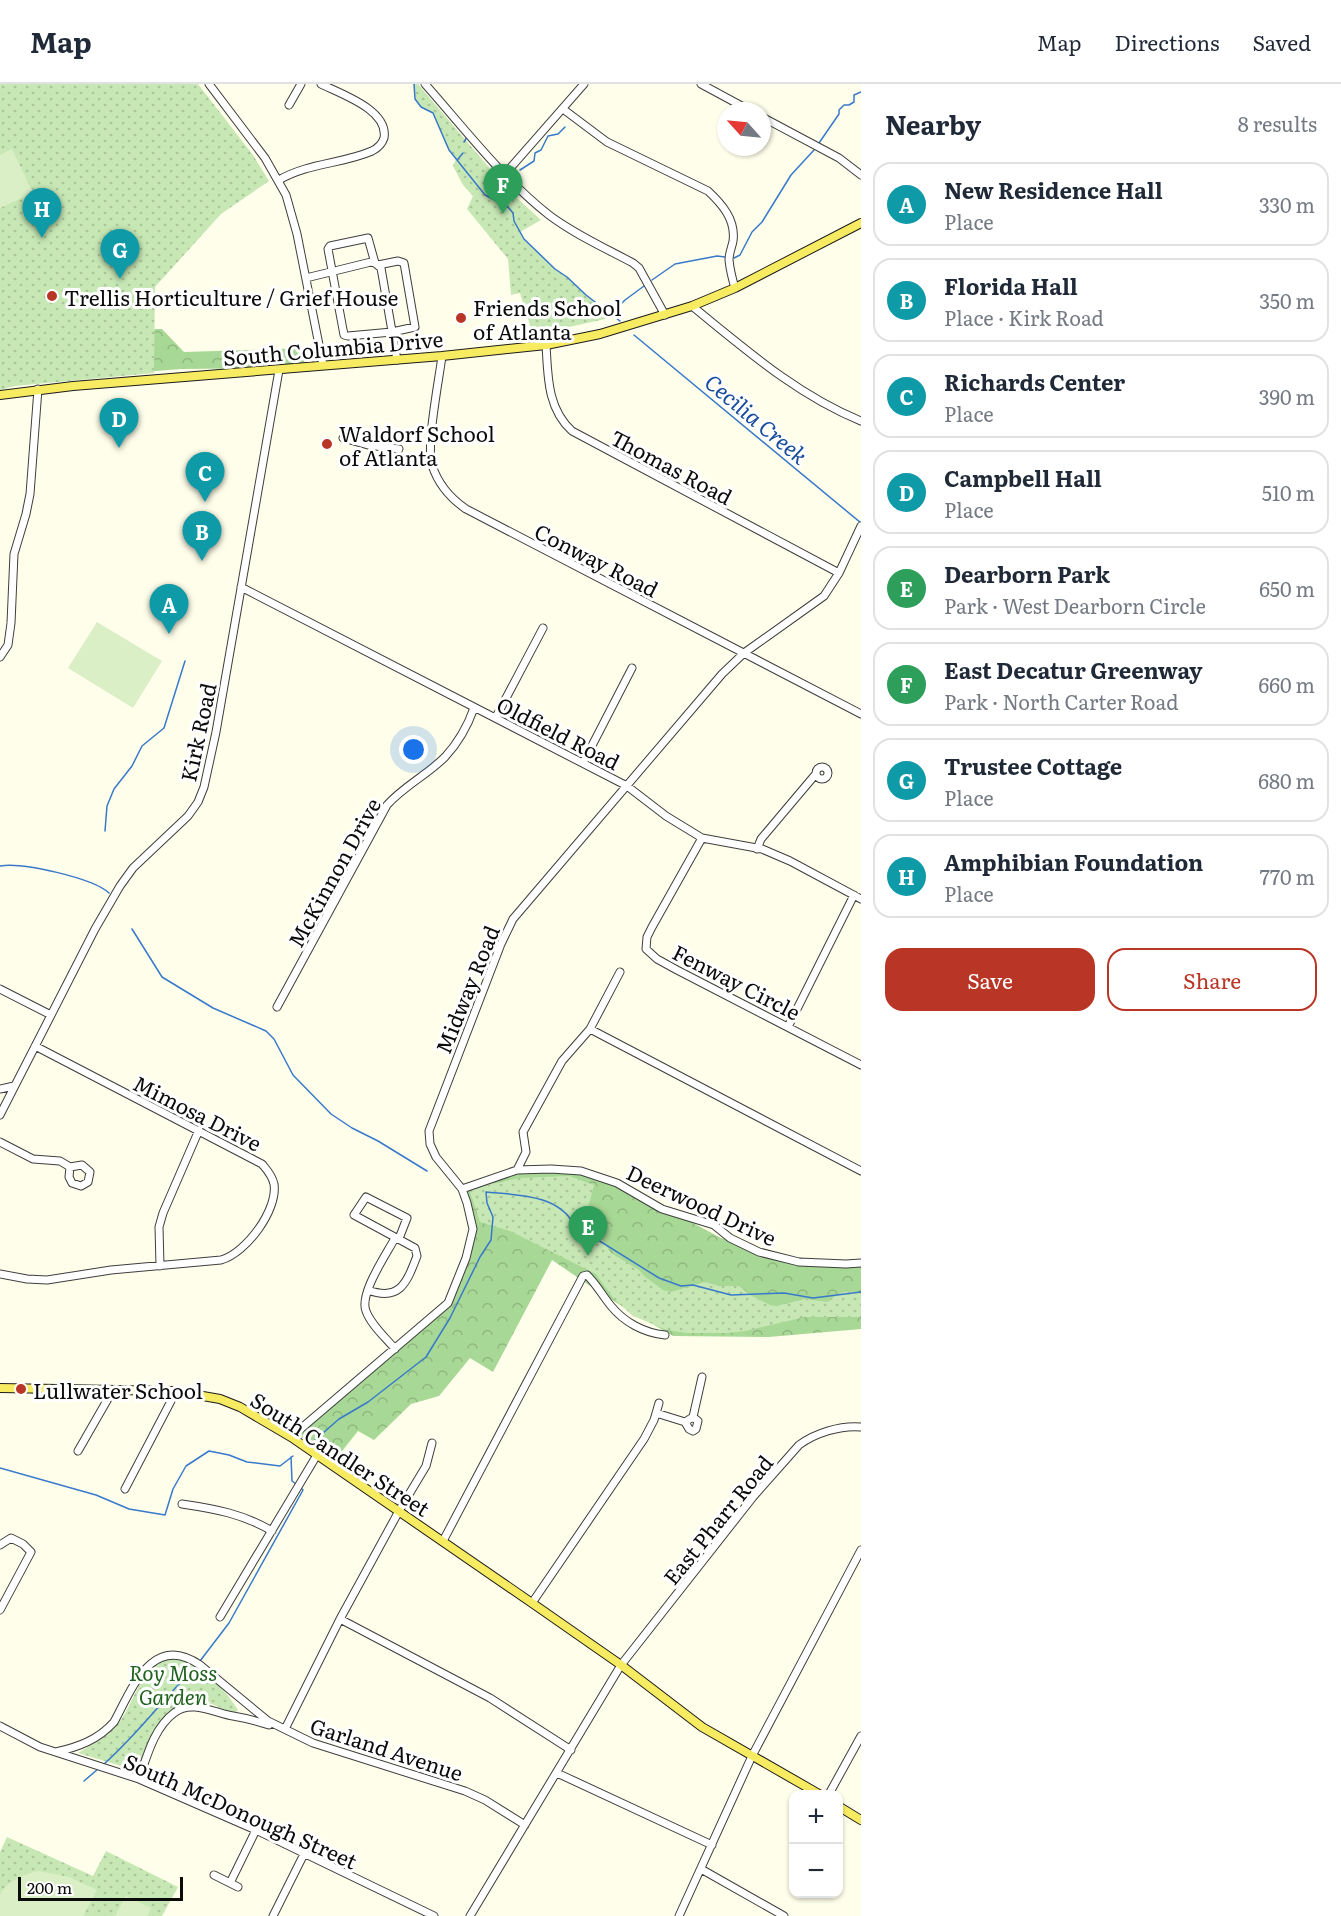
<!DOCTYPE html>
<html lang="en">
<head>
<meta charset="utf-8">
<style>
	body { margin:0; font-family:Literata,serif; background:#f6f6f7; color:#1f2937 }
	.controls { position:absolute; right:18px; bottom:18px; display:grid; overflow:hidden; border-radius:12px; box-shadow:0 2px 4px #0004 }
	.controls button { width:54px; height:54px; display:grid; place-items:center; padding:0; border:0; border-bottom:2px solid #e0e1e3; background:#fff; color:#1f2937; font:30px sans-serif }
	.compass { position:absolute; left:717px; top:18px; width:54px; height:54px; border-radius:50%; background:#fff; box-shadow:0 2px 4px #0004; rotate:297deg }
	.scale { position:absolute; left:18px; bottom:15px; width:165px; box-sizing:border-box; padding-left:6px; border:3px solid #0b0b0b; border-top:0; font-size:16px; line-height:21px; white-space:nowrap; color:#0b0b0b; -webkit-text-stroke:4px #fff; paint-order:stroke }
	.you { position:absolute; left:414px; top:666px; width:21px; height:21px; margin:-15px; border:4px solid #fff; border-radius:50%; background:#1a73e8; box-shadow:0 0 0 9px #1a73e833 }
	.badge { display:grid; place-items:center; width:39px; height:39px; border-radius:50%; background:#b93626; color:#fff; font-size:20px; font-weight:700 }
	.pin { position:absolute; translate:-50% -50px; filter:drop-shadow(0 2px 3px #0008) }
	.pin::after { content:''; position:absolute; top:32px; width:21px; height:18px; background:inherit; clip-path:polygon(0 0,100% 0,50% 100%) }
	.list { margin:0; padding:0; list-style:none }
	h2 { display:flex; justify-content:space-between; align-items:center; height:78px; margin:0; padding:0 24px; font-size:26px }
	h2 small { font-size:20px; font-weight:400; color:#747a83 }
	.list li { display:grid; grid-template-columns:39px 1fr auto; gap:18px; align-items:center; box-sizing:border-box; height:84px; margin:0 12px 12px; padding:0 12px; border:2px solid #e0e1e3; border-radius:18px }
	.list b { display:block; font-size:22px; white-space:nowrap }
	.list p { margin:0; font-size:20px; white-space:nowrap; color:#747a83 }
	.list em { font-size:20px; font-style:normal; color:#747a83 }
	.actions { display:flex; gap:12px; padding:18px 24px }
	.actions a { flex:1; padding:14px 0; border:2px solid #b93626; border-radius:18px; text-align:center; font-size:21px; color:#b93626 }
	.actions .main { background:#b93626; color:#fff }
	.map { position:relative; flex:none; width:861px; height:1832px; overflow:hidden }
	header { display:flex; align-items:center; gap:36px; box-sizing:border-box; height:84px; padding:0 30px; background:#fff; border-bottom:2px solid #e0e1e3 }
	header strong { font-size:28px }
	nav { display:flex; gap:33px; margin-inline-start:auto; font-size:21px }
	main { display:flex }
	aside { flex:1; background:#fff }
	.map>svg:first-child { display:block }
	.forest { fill:url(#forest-crowns) }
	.park { fill:url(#park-dots) }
	.pitch { fill:#dbefc7 }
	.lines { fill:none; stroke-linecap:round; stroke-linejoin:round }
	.stream { stroke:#3879cb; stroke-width:1.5 }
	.minor-casing { stroke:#3e3e3e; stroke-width:9 }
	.major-casing { stroke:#1c1c1c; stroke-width:10 }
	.minor { stroke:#fff; stroke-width:7 }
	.major { stroke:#f7eb62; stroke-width:8 }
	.poi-dot { fill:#b93626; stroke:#fff; stroke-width:2 }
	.labels { text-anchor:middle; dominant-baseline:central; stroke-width:6; stroke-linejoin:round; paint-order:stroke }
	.poi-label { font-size:21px; fill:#0b0b0b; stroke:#fff; text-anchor:start }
	.street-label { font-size:21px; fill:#0b0b0b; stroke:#fff }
	.park-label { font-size:21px; font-style:italic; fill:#20621d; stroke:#fff }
	.water-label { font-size:22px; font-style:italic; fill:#174c9b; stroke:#fff }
</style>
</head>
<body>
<header>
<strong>Map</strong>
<nav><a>Map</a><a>Directions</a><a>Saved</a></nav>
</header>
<main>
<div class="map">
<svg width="861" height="1832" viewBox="0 0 861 1832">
	<defs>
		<pattern id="forest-crowns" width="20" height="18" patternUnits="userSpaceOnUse" patternTransform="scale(1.5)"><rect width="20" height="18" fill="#a8d895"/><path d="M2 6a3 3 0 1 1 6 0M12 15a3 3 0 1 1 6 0" fill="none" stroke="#8fb87f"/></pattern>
		<pattern id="park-dots" width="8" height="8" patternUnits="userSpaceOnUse" patternTransform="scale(1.5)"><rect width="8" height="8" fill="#c7e8b5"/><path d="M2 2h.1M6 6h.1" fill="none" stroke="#aac69a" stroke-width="1.8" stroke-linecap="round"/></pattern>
	</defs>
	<rect width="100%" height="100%" fill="#fffeea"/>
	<!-- forest -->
	<path class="forest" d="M 155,245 L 162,245 L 184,268 L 312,264 L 313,274 L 301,279 L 274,284 L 181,285 L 106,291 Z
		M 552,1083 L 603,1091 L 721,1154 L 797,1178 L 861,1179 L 861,1245 L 769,1253 L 673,1252 L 605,1212 L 552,1176 L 493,1288 L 470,1274 L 439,1312 L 411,1320 L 374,1356 L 358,1347 L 335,1376 L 296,1350 L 352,1295 L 404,1255 L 447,1216 L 465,1180 L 473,1143 L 464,1103 L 490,1101 L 503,1093 Z"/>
	<!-- park -->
	<path class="park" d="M 0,0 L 198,0 L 253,71 L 269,97 L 221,130 L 155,203 L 154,289 L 15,302 L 0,306 Z
		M 414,0 L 418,0 L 508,106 L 541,136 L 520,148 L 524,155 L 555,185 L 567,193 L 586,211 L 614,233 L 533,251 L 520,209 L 511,211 L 508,175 L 467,125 L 473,112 L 463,101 L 453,82 L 456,75 L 446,61 L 433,29 L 421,23 L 415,15 Z
		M 569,1092 L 594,1101 L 586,1131 L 611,1169 L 639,1186 L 644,1192 L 663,1206 L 671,1208 L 705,1198 L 719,1202 L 739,1202 L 750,1211 L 770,1221 L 776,1222 L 805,1215 L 828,1218 C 838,1208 847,1206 861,1209 L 861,1233 L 805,1233 L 745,1247 L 727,1249 L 687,1249 L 667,1246 L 633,1232 L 614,1215 L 596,1190 L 510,1147 L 480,1138 L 469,1105 L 519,1094 Z
		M 175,1574 C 202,1579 224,1604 238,1626 L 235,1629 C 223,1626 212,1618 199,1617 C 187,1616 179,1624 171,1631 C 153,1648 143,1664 138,1687 L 78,1669 C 91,1661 106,1654 116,1642 C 136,1620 139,1578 175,1574 Z
		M 7,1753 L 93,1792 L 106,1767 L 178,1803 L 162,1832 L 0,1832 L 0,1768 Z"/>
	<!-- pitch -->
	<path class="pitch" d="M 12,65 L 33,109 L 0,124 L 0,71 Z
		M 97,538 L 162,577 L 133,624 L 68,584 Z
		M 38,1787 L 69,1793 L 97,1806 L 83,1832 L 0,1832 C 0,1826 0,1817 0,1811 C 6,1797 25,1790 38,1787 Z
		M 126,1812 L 151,1824 L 147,1832 L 115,1832 Z"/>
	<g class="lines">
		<!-- stream -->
		<path class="stream" d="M 414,0 L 415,15 L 421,23 L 433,29 L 449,66 L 485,111 L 508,123 L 513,129 L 514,137 L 524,155 L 555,185 L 567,193 L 586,211 L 620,237
			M 464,58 L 467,53
			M 819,59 L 839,30 L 839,26 L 844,21 L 849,21 L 854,18 L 854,11 L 861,8
			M 458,75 L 463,69
			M 520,86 L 534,77 L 535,69 L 541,66 L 548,52 L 558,50 L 565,43
			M 502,106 L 506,111 L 505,122
			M 734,174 L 740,171 L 752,148 L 762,138 L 791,91 L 814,66
			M 652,196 L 675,180 L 717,172 L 725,173
			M 611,230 L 625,216 L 644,202
			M 634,251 L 861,439
			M 105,747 L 107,722 L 114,705 L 132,682 L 142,662 L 164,644 L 185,577
			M 0,782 C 22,778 93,794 109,809
			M 132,845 L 162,893 L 213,924 L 266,947 L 274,955 L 293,991 L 331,1030 L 352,1044 L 378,1057 L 427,1087
			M 315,1356 L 339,1335 L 368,1318 L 426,1273 L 450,1234 L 480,1173 L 491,1156 L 493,1133 L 487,1119 L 486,1108 C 516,1111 559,1110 574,1141 L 659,1194 L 681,1202 L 693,1201 L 731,1211 L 784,1209 L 813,1214 L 861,1208
			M 291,1373 L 292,1397 L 296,1400
			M 0,1384 L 96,1411 L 129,1425 L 165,1431 L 173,1405 L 186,1382 L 209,1367 L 229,1371 L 247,1378 L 280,1382 L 293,1372
			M 200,1577 L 229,1539 L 303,1406 L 300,1403
			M 104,1680 C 138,1650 164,1614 197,1581
			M 84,1697 L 98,1685"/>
		<!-- minor casing -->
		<g class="minor-casing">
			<path id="minor" d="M 209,0 L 265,74 L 286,111 L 297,150 L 323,281
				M 425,0 C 464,44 502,94 549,131 C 574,150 605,164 633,179 L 639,184 L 665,231
				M 701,0 L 751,27
				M 289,21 L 301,0
				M 563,25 L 607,58 L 708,107 C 722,120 736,136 733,157 C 732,163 729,169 729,176 C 730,186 732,194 735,204
				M 762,33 L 839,74 L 861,91
				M 505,90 L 584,0
				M 279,96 C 308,79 342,80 372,67 C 378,64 382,60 384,54 C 389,26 341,10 321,0
				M 375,179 L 368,154 L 330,162 L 328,165 L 344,251 L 348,252 L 392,248 L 415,243 L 404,179 L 398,177 L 378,181
				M 306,194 L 371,178 L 375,179 L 381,184 L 397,276
				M 692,222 C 745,265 797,311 861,337
				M 546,261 C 548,292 547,324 572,347 L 839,489
				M 442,272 C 439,296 426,361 432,381 C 438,400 450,414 466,425 L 861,630
				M 343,354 L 368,361 L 399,365
				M 241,503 L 627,702 L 666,732 L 702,754 L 762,765 L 790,777 L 861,815
				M 0,573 L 8,561 L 11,539 L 14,470 L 26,430 L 30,410 L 38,305
				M 496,633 L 543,544
				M 583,679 L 632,584
				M816 689a6 6 0 1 1 12 0a6 6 0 1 1-12 0Z
				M 702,754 L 652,843 L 647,853 L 646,865 L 657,875 L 677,886 L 861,981
				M 757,765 L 761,755 L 815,691
				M 0,905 L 51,931
				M 277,923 L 387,721 C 404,702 427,691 445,673 C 457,660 468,641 474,624
				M 788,943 L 854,811
				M 590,945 L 861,1087
				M 0,1005 L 14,1002
				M 0,1031 L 95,845 L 120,802 L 133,784 L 188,732 L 198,718 L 204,703 L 216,648 L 279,286
				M 0,1058 L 33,1075 L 60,1077 L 70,1083 L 82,1081 L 90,1088 L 88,1098 L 81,1102 L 72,1099 L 69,1093 L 70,1083
				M 517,1086 L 526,1068 L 523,1048 L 562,977 L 590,945 L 620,888
				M 462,1105 L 517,1086 L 551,1085 L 581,1087 L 617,1099 L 662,1125 L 714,1141 L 730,1154 L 759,1168 L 799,1178 L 846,1180 L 861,1179
				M 160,1182 L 159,1143 L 163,1129 L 199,1046
				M 0,1190 L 27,1195 L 47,1196 L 111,1186 L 221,1176 C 246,1169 278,1126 274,1100 C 272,1091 267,1086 262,1080 L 35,962
				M 368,1206 C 400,1218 407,1198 417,1172 L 415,1164 L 354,1131 L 366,1113 L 407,1134 L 400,1152 L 395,1154 C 386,1171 359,1210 366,1227 C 371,1241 386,1254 395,1265
				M 656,1329 L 685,1338 L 693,1333 L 702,1293
				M 685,1338 L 689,1345 L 693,1347 L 696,1345 L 698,1337 L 693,1333
				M 291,1353 L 448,1219 L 466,1174 L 473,1145 L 467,1119 L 462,1105 L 436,1073 L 430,1060 L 429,1047 L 501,860 L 513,835 L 722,590 L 744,569 L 824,512 L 839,489 L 861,442
				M 78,1367 L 113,1306
				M 125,1405 L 171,1317 L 174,1307
				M 182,1420 C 216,1425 243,1430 272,1447
				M 443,1457 L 583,1192 L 587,1191 C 597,1201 602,1211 611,1222 C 624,1238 644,1249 665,1251
				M 0,1461 L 11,1454 L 23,1460 L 31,1468 L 0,1526
				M 532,1519 L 644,1355 L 654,1336 L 659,1319
				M 220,1533 L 317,1371
				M 340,1535 L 490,1614 L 571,1666
				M 0,1642 L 40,1663 L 139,1695 L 256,1746 L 434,1832
				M 285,1645 L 340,1535 L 399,1427 L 426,1382 L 432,1359
				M 56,1668 C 78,1663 98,1656 114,1638 C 132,1605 152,1548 200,1581 L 268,1637 L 313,1659 L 465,1707 L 485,1716 L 525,1741
				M 557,1689 L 712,1761
				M 139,1695 C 147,1672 154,1644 174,1629 C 191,1615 215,1629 233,1632 C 245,1634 257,1637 269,1641
				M 829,1710 L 861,1652
				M 701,1785 L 784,1832
				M 214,1791 L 238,1803
				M 230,1799 L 256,1746
				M 273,1832 L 304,1770
				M 470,1832 L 621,1581 L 753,1413 L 799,1361 C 815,1349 841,1341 861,1343
				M 679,1832 L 752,1672 L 861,1466"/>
		</g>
		<!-- major casing -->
		<g class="major-casing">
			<path id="major" d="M 0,311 L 73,302 L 442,272 L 546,261 L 600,250 L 692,222 L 735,204 L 861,139
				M 0,1304 L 174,1307 L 220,1315 L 240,1323 L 291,1353 L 532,1519 L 621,1581 L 702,1643 L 819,1710
				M 838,1722 L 861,1736"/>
		</g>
		<!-- minor -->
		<use href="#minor" class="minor"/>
		<!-- major -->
		<use href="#major" class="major"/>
	</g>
	<!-- markers -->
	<g class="poi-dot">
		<circle cx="52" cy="212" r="6"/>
		<circle cx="461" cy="234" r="6"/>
		<circle cx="327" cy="360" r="6"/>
		<circle cx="21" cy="1305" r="6"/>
	</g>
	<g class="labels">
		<!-- poi labels -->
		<g class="poi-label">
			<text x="64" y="212">Trellis Horticulture / Grief House</text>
			<text x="473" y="222">Friends School<tspan x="473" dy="24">of Atlanta</tspan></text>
			<text x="339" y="348">Waldorf School<tspan x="339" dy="24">of Atlanta</tspan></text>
			<text x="33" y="1305">Lullwater School</text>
		</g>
		<!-- street labels -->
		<g class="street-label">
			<text transform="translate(333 263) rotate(-5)">South Columbia Drive</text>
			<text transform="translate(672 382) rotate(28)">Thomas Road</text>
			<text transform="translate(597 475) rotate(27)">Conway Road</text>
			<text transform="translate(197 648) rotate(-78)">Kirk Road</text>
			<text transform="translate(559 648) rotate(27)">Oldfield Road</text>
			<text transform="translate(333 788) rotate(-61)">McKinnon Drive</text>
			<text transform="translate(737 897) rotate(27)">Fenway Circle</text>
			<text transform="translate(466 905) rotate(-68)">Midway Road</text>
			<text transform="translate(198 1028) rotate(27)">Mimosa Drive</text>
			<text transform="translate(702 1120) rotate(25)">Deerwood Drive</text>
			<text transform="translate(341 1369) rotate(33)">South Candler Street</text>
			<text transform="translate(717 1435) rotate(-51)">East Pharr Road</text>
			<text transform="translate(387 1664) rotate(18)">Garland Avenue</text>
			<text transform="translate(241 1726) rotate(24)">South McDonough Street</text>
		</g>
		<!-- park labels -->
		<g class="park-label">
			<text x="173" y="1587">Roy Moss<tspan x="173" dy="24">Garden</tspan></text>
		</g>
		<!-- water labels -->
		<g class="water-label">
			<text transform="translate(757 334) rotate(40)">Cecilia Creek</text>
		</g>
	</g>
</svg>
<div class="controls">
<button>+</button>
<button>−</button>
</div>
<svg class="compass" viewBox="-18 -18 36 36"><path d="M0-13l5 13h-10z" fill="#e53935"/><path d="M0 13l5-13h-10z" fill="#747a83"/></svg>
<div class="scale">200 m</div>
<div class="you"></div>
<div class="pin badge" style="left:169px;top:550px;background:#0f9aa8">A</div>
<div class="pin badge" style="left:202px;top:477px;background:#0f9aa8">B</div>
<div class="pin badge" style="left:205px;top:418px;background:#0f9aa8">C</div>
<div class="pin badge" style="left:119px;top:364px;background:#0f9aa8">D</div>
<div class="pin badge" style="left:588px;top:1172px;background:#2e9e5b">E</div>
<div class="pin badge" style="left:503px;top:130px;background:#2e9e5b">F</div>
<div class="pin badge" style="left:120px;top:195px;background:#0f9aa8">G</div>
<div class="pin badge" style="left:42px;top:154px;background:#0f9aa8">H</div>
</div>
<aside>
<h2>Nearby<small>8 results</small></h2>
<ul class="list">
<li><span class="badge" style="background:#0f9aa8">A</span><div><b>New Residence Hall</b><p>Place</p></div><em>330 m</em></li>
<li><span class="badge" style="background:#0f9aa8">B</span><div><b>Florida Hall</b><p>Place · Kirk Road</p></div><em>350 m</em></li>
<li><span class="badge" style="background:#0f9aa8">C</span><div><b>Richards Center</b><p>Place</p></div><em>390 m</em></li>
<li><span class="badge" style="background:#0f9aa8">D</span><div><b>Campbell Hall</b><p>Place</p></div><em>510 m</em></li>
<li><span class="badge" style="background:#2e9e5b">E</span><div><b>Dearborn Park</b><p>Park · West Dearborn Circle</p></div><em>650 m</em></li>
<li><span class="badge" style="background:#2e9e5b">F</span><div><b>East Decatur Greenway</b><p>Park · North Carter Road</p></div><em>660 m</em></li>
<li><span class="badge" style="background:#0f9aa8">G</span><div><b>Trustee Cottage</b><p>Place</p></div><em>680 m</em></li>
<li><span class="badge" style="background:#0f9aa8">H</span><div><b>Amphibian Foundation</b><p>Place</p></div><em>770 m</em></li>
</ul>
<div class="actions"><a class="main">Save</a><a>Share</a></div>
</aside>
</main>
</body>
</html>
